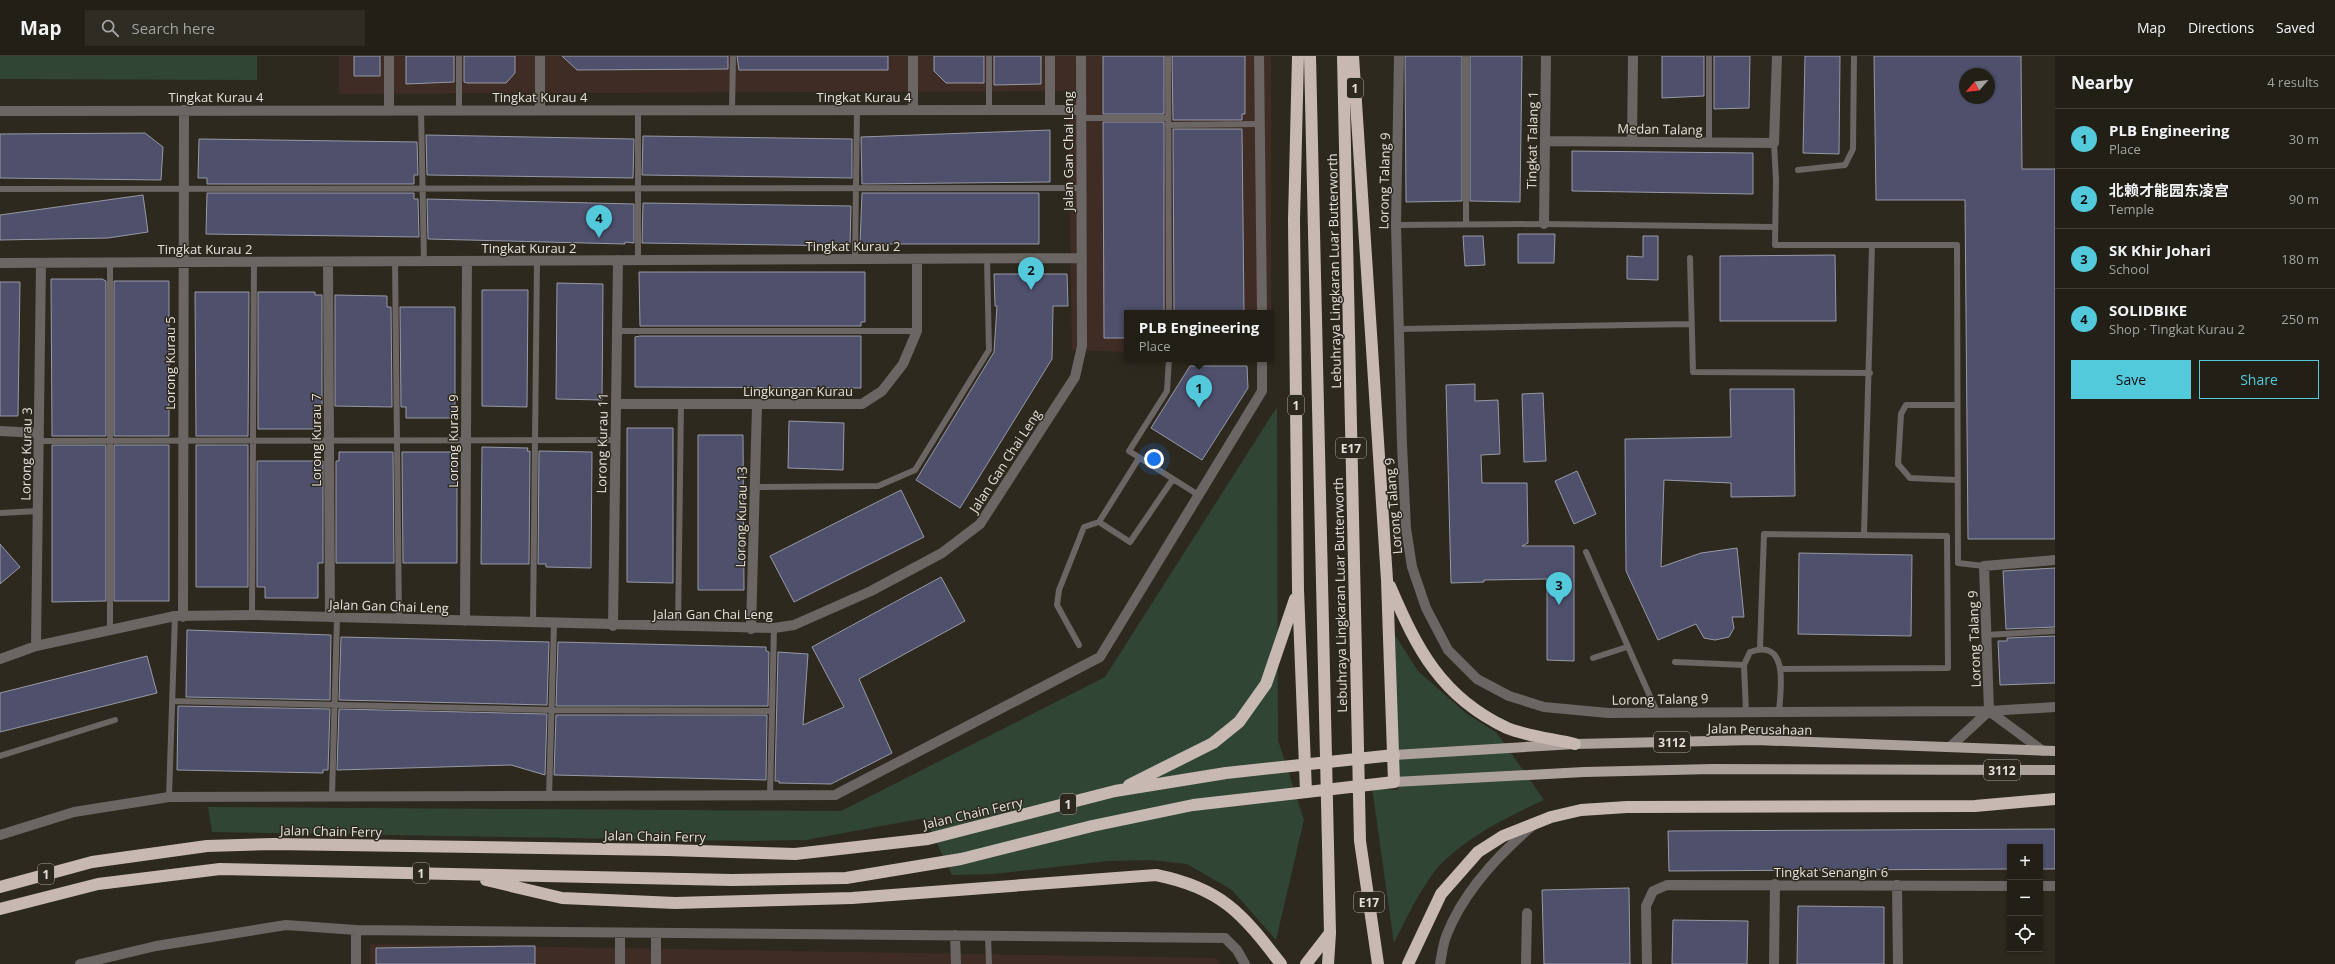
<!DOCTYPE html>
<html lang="en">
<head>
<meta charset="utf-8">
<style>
	body { margin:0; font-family:"Open Sans","Noto Sans SC",sans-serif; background:#2e2c23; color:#f1f3f6 }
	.controls { position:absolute; right:12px; bottom:12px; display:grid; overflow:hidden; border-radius:0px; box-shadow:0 1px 3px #0004 }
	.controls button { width:36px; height:36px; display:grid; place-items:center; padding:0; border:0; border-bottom:1px solid #3f3d35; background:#221f16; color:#f1f3f6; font:20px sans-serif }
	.compass { position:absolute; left:1959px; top:12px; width:36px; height:36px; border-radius:50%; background:#221f16; box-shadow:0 1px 3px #0004; rotate:242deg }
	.you { position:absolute; left:1154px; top:403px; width:14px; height:14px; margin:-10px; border:3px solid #fff; border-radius:50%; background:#1a73e8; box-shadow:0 0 0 6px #1a73e833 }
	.badge { display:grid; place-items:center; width:26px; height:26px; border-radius:50%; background:#53cadc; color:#111; font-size:13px; font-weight:700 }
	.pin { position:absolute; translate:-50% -33px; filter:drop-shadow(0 1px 2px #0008) }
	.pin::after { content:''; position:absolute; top:21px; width:14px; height:12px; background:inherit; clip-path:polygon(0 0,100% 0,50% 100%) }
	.popup { position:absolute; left:1124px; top:254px; width:150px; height:52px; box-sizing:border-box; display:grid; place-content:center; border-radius:0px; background:#221f16; filter:drop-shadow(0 1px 3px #0005); font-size:13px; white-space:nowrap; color:#a2a2a1 }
	.popup b { font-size:15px; color:#f1f3f6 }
	.popup::after { content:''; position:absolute; left:50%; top:100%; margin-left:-8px; border:8px solid transparent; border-top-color:#221f16 }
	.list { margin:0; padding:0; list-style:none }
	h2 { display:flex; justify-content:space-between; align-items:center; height:52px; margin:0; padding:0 16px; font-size:17px }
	h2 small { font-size:13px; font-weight:400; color:#a2a2a1 }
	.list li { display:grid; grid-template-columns:26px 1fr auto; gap:12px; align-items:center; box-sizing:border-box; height:60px; padding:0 16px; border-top:1px solid #3f3d35 }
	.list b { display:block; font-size:15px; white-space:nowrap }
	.list p { margin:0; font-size:13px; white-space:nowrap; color:#a2a2a1 }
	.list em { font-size:13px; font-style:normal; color:#a2a2a1 }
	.actions { display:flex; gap:8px; padding:12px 16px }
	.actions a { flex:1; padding:9px 0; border:1px solid #53cadc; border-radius:0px; text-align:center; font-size:14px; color:#53cadc }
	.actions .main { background:#53cadc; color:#111 }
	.icon { flex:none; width:22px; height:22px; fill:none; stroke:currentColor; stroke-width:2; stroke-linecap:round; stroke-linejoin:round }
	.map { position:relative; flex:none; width:2055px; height:908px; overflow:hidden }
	header { display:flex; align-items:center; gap:24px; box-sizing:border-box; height:56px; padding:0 20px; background:#221f16; border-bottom:1px solid #3f3d35 }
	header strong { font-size:19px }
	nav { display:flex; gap:22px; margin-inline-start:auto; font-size:14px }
	.search { width:280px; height:36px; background:#2e2c23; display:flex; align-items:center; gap:10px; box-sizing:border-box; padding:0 14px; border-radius:0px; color:#a2a2a1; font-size:15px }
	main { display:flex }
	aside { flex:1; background:#221f16 }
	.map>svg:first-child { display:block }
	.commercial { fill:#3e2c25 }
	.green { fill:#304533 }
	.building { fill:#4e506c; stroke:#9899a6; fill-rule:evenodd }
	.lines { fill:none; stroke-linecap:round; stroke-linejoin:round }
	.lane { stroke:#6b6563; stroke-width:6 }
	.street { stroke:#6b6563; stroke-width:10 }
	.primary { stroke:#ada19c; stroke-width:10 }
	.highway { stroke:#c7b9b2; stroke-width:12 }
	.labels { text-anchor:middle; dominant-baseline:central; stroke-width:3; stroke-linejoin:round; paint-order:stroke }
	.shield { fill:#2d291e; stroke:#adaaa2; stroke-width:1 }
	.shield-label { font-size:12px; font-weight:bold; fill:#e4e1da }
	.street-label { font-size:13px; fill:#e4e1da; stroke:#2d291e }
</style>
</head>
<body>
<header>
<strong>Map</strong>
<div class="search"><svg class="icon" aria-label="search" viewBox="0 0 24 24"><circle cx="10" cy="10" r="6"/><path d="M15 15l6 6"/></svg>Search here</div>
<nav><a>Map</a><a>Directions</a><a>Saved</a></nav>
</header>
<main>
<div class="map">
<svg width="2055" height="908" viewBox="0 0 2055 908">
	<rect width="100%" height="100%" fill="#2d291e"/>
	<!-- commercial -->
	<path class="commercial" d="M 339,0 L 1271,0 L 1271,259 L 1271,257 L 1127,257 L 1127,296 L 1072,294 L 1068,35 L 339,38 Z
		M 370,888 L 1216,902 L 1220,908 L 370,908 Z"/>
	<!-- green -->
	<path class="green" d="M 0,0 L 257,0 L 257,24 L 0,23 Z
		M 1277,351 L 1278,684 L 1304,764 L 1276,884 L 1232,834 L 1187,808 L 1151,804 L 1108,805 L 994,818 L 952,819 L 925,762 L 806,784 L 753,785 L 212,776 L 208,751 L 841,755 L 1105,621 Z
		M 1395,579 L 1418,615 L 1467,658 L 1497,677 L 1544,744 C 1509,760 1474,777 1445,804 C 1426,821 1406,863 1394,887 L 1372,732 L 1398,734 Z"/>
	<!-- building -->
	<path class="building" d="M 354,0 L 380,0 L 380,20 L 354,20 Z
		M 406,0 L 454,0 L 454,26 L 406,28 Z
		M 464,0 L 515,0 L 515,17 L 506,27 L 467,27 L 464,26 Z
		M 562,0 L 728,0 L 728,13 L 577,14 Z
		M 737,0 L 888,0 L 888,14 L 739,14 Z
		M 934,0 L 984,0 L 984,27 L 946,27 L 934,15 Z
		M 994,0 L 1041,0 L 1041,28 L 994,29 Z
		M 1103,0 L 1164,0 L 1164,58 L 1103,58 Z
		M 1172,0 L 1245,0 L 1245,58 L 1242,58 L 1242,64 L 1173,64 Z
		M 1405,0 L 1462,0 L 1462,145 L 1406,146 Z
		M 1470,0 L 1522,0 L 1520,146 L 1470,145 Z
		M 1662,0 L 1704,0 L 1704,40 L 1662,42 Z
		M 1714,0 L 1750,0 L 1749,52 L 1714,53 Z
		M 1805,0 L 1840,0 L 1839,98 L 1803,97 Z
		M 1874,0 L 2021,0 L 2022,113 L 2055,113 L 2055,483 L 1968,483 L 1965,144 L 1876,144 ZM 1965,18 L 1989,18 L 1989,42 L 1965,42 Z
		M 1103,66 L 1164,66 L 1164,257 L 1127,257 L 1127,282 L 1104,282 Z
		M 1173,73 L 1242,73 L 1244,257 L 1174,257 Z
		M 1050,74 L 1050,126 L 862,128 L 861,81 Z
		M 145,77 L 163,91 L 161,124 L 0,122 L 0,78 Z
		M 426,79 L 634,83 L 633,122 L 427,119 Z
		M 643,80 L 852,83 L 852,122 L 642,119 Z
		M 199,83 L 417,86 L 418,119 L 414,119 L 414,128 L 207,128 L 207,122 L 198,122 Z
		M 1572,95 L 1753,97 L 1753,138 L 1572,135 Z
		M 207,137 L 414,137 L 414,143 L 418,143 L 419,181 L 206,178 Z
		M 862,137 L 1039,137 L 1039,188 L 860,188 Z
		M 143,139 L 148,176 L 108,182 L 0,184 L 0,159 Z
		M 427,143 L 634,148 L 634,187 L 625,186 L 625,188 L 428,183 Z
		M 643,147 L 851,150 L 850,190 L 642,187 Z
		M 1518,178 L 1555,178 L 1554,207 L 1518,207 Z
		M 1463,180 L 1483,180 L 1485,209 L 1465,210 Z
		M 1643,180 L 1658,180 L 1658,224 L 1627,223 L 1627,200 L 1643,201 Z
		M 1835,199 L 1836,265 L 1720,265 L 1720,200 Z
		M 639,216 L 865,216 L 865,266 L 861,266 L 861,270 L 640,270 Z
		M 994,218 L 1067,218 L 1068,250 L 1053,250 L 1052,303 L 960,452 L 916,424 L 994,296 L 997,250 L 995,250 Z
		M 51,223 L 102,223 L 106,225 L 106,380 L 52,380 Z
		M 114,225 L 169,225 L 169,380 L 114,380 Z
		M 0,226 L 20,226 L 18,360 L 0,360 Z
		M 557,227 L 603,228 L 602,344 L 556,343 Z
		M 482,234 L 528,234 L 527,351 L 482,350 Z
		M 195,236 L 249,236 L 248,380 L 196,380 Z
		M 258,236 L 315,236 L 315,239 L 322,239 L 322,350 L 315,350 L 315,373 L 258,373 Z
		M 335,239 L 387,240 L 387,251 L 391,251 L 392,351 L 335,350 Z
		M 400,251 L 455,251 L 455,362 L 406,362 L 406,351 L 401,351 Z
		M 640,280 L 861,280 L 861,332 L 635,331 L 635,281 Z
		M 1190,310 L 1247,310 L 1248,332 L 1202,404 L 1151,372 Z
		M 1475,328 L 1475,345 L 1498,344 L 1500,398 L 1481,399 L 1482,427 L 1527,427 L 1528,487 L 1522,490 L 1574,490 L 1574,605 L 1547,604 L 1547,523 L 1484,524 L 1484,526 L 1451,527 L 1446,329 Z
		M 1730,333 L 1794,333 L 1795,440 L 1731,441 L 1731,427 L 1664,424 L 1661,511 L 1701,497 L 1737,492 L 1744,561 L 1732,561 L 1734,572 L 1729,581 L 1715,584 L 1704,582 L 1696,568 L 1658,584 L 1626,515 L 1625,383 L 1731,381 Z
		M 1543,337 L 1546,405 L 1524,406 L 1522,338 Z
		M 789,365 L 844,367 L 843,414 L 788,412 Z
		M 627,372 L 673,372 L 673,527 L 627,526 Z
		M 698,379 L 743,379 L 744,534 L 698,534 Z
		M 52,389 L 106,389 L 106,545 L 52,546 Z
		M 114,389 L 169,389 L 169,545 L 114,545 Z
		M 196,389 L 248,389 L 248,531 L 196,531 Z
		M 482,391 L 528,392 L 527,395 L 530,395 L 529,508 L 481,508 Z
		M 539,395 L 592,396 L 591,512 L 546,511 L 546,508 L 538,508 Z
		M 339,396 L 393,396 L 394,507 L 336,507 L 336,405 L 339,405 Z
		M 402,396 L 457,396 L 457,507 L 403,507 Z
		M 257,405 L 323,405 L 323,507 L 318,507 L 318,542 L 265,542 L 265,531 L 257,531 Z
		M 1577,415 L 1596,458 L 1574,468 L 1555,425 Z
		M 901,434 L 924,481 L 794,546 L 770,500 Z
		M 0,488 L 20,511 L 0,528 Z
		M 1799,497 L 1912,499 L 1911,580 L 1798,578 Z
		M 2055,512 L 2055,571 L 2006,573 L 2003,515 Z
		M 941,521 L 965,565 L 859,623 L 892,697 L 831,728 L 779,727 L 779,725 L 775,725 L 778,596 L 808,598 L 803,669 L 844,651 L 812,591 Z
		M 187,574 L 331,579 L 330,644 L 186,641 Z
		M 2055,580 L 2055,627 L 2000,629 L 1998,585 L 2007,585 L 2007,582 Z
		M 341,581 L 549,586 L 547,649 L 339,644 Z
		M 558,586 L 766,591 L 766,595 L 769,596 L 768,650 L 556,650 Z
		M 147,600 L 157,637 L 0,676 L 0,637 Z
		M 178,650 L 330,653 L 328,714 L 323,714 L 323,717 L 177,714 Z
		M 339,653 L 547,658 L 545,719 L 511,709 L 337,714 Z
		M 556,659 L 767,659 L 766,724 L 554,719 Z
		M 2055,773 L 2055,813 L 2040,813 L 2040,791 L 2010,791 L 2010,813 L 1669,815 L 1668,775 Z
		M 1629,832 L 1630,908 L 1544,908 L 1542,834 Z
		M 1798,850 L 1884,851 L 1884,908 L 1797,908 Z
		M 1673,864 L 1748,865 L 1747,908 L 1672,908 Z
		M 518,890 L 535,890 L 535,908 L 376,908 L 376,892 Z"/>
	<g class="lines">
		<!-- lane -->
		<path class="lane" d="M 459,0 L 459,54
			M 989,0 L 989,54
			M 1168,0 L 1169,257
			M 421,54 L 424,205
			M 638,54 L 638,204
			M 732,54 L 733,0
			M 1081,62 L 1168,62
			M 1168,69 L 1260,68
			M 1709,87 L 1709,0
			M 1774,87 L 1776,124 L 1775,189 L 1957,189 L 1958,507 L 1984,510
			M 1798,114 L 1845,109 L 1853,93 L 1854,0
			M 0,133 L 1081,132
			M 1466,168 L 1466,0
			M 1396,169 L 1544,168 L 1774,171
			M 1690,202 L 1693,316 L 1870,317
			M 855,203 L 857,54
			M 395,205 L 399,564
			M 1399,273 L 1691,268
			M 617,275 L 917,275
			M 1169,303 L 1167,335 L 1129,395 L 1200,440
			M 39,385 L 615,384
			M 1956,424 L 1910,422 L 1898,408 L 1901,358 L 1906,349 L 1956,349
			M 755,431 L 878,430 L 915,414 L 989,294 L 987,203
			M 0,457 L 38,455
			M 1099,466 L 1139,402
			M 1864,478 L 1872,190
			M 1586,496 L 1657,656
			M 252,559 L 254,206
			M 533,567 L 537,205
			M 678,571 L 681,348
			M 110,573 L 110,206
			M 1986,579 L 2055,575
			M 1079,589 L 1057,549 L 1059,534 L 1084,471 L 1099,466 L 1130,486 L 1173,423
			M 1760,592 L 1764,478 L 1947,480 L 1948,612 L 1780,613
			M 1593,602 L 1627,591
			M 1675,606 L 1744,609
			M 172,645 L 551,654 L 772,655
			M 1746,656 L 1744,609 L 1750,596 C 1789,582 1781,632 1779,655
			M 0,700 L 115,664
			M 332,739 L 337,562
			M 770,739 L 774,572
			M 549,740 L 554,568
			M 169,741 L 175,560
			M 988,879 L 989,908"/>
		<!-- street -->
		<path class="street" d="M 540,0 L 540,54
			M 913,0 L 913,54
			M 1050,0 L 1050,54
			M 1259,0 L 1262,257
			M 1399,0 L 1396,169 L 1402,389 L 1406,472 L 1412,511 L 1426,552 L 1448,594 L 1477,623 L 1509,640 L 1544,651 L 1608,657 L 1989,655 L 2055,651
			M 389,54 L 389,0
			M 0,55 L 1081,54
			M 1546,85 L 1774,87 L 1777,0
			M 1632,86 L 1633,0
			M 1544,168 L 1546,0
			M 328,206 L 330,561
			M 0,207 L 1082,202
			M 616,348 L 862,348 L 882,335 L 903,308 L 917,275 L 917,203
			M 0,375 L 39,377
			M 183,561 L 184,54
			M 465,565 L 467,205
			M 613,570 L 618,204
			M 751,573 L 757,349
			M 36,590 L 41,207
			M 0,603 L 36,590 L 175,560 L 252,559 L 774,572 L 794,569 L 871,535 L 942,497 L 980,468 L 1075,321 L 1082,290 L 1081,0
			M 1989,655 L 1984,510 L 2055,504
			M 1989,655 L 2043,695
			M 1950,691 L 1989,655
			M 0,779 L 74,756 L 169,741 L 835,739 L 1100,601 L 1262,335 L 1262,303
			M 1897,829 L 1898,908
			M 2040,830 L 2055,830
			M 356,874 L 356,908
			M 620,877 L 620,908
			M 955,879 L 956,908
			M 80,908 L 156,890 L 286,869 L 356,874 L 1225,882 L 1237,894 L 1245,908
			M 656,908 L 656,877
			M 1440,908 C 1442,898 1443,887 1447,878 C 1464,835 1497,800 1532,770
			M 1526,908 L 1527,857
			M 1647,908 L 1646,850 L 1653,835 L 1667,829 L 2010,830
			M 1774,908 L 1775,828"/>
		<!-- primary -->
		<path class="primary" d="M 1394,699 L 1575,688 L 1755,684 L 2055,695
			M 1394,726 L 1584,716 L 1713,713 L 2055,714"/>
		<!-- highway -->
		<path class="highway" d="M 1298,0 L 1294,164 L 1298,534 L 1306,736
			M 1310,0 L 1330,877 L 1328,908
			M 1343,0 L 1360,785 L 1378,908
			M 1390,530 C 1417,593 1441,641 1507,672 C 1526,680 1554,683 1575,688
			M 1129,729 L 1213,687 L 1239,666 L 1266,628 L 1295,543
			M 486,824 L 562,842 L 675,847 L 852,842 L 1156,819 C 1221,832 1242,857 1281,908
			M 0,831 L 92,806 L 207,790 L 274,788 L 667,794 L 795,798 L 928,783 L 1115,735 L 1226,717 L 1394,699
			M 0,853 L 98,828 L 220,813 L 732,824 L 846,822 L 961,803 L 1092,770 L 1193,749 L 1394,726 L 1387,524 L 1353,0
			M 1306,908 L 1330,877
			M 1408,908 L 1441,838 L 1478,796 L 1503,780 L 1551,761 L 1581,754 L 1627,751 L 1975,750 L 2055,743"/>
	</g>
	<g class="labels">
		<!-- shield labels -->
		<g class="shield">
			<rect x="1347" y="22" width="16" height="20" rx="3"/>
			<rect x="1288" y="339" width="16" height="20" rx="3"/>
			<rect x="1336" y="382" width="30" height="20" rx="3"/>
			<rect x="1654" y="676" width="36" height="20" rx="3"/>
			<rect x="1984" y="704" width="36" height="20" rx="3"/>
			<rect x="1060" y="738" width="16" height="20" rx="3"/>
			<rect x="413" y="807" width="16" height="20" rx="3"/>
			<rect x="38" y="808" width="16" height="20" rx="3"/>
			<rect x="1354" y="836" width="30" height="20" rx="3"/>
		</g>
		<g class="shield-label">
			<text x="1355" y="32">1</text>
			<text x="1296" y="349">1</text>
			<text x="1351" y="392">E17</text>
			<text x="1672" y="686">3112</text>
			<text x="2002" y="714">3112</text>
			<text x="1068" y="748">1</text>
			<text x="421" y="817">1</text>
			<text x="46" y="818">1</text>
			<text x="1369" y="846">E17</text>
		</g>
		<!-- street labels -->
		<g class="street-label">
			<text x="216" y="41">Tingkat Kurau 4</text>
			<text x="540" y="41">Tingkat Kurau 4</text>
			<text x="864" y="41">Tingkat Kurau 4</text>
			<text transform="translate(1660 73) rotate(1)">Medan Talang</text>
			<text transform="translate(1532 84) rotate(-89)">Tingkat Talang 1</text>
			<text transform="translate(1068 95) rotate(-90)">Jalan Gan Chai Leng</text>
			<text transform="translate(1384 125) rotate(-89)">Lorong Talang 9</text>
			<text x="853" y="190">Tingkat Kurau 2</text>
			<text x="529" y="192">Tingkat Kurau 2</text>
			<text x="205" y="193">Tingkat Kurau 2</text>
			<text transform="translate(1334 215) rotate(-91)">Lebuhraya Lingkaran Luar Butterworth</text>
			<text transform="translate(170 307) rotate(-90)">Lorong Kurau 5</text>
			<text x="798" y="335">Lingkungan Kurau</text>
			<text transform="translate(316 384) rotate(-90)">Lorong Kurau 7</text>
			<text transform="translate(453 385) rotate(-90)">Lorong Kurau 9</text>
			<text transform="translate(602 387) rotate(-89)">Lorong Kurau 11</text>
			<text transform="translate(26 398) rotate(-89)">Lorong Kurau 3</text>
			<text transform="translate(1005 405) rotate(-57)">Jalan Gan Chai Leng</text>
			<text transform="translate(1393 450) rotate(-95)">Lorong Talang 9</text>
			<text transform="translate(741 461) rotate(-89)">Lorong Kurau 13</text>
			<text transform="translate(1340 539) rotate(-91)">Lebuhraya Lingkaran Luar Butterworth</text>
			<text transform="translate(389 550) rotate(2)">Jalan Gan Chai Leng</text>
			<text x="713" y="558">Jalan Gan Chai Leng</text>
			<text transform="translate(1974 583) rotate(-92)">Lorong Talang 9</text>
			<text transform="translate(1660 643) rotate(-1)">Lorong Talang 9</text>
			<text transform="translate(1760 673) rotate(1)">Jalan Perusahaan</text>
			<text transform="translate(973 757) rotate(-13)">Jalan Chain Ferry</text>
			<text transform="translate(331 775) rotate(1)">Jalan Chain Ferry</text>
			<text transform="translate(655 780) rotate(1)">Jalan Chain Ferry</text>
			<text x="1831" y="816">Tingkat Senangin 6</text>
		</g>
	</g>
</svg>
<div class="controls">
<button>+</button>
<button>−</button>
<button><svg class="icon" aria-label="locate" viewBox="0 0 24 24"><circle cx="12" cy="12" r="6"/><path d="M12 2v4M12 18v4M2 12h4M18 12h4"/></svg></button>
</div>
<svg class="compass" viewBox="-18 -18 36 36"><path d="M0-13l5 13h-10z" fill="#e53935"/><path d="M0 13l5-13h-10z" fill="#a2a2a1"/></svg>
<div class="you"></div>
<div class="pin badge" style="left:1199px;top:352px">1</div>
<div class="popup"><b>PLB Engineering</b>Place</div>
<div class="pin badge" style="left:1031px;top:234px">2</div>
<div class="pin badge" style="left:1559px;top:549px">3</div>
<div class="pin badge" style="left:599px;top:182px">4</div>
</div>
<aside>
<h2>Nearby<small>4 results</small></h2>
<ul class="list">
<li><span class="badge">1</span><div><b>PLB Engineering</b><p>Place</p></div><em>30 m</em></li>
<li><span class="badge">2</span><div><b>北赖才能园东凌宫</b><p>Temple</p></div><em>90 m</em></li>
<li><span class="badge">3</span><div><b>SK Khir Johari</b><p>School</p></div><em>180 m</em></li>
<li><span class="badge">4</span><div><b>SOLIDBIKE</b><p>Shop · Tingkat Kurau 2</p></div><em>250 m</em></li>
</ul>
<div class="actions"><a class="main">Save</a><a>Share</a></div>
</aside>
</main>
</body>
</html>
